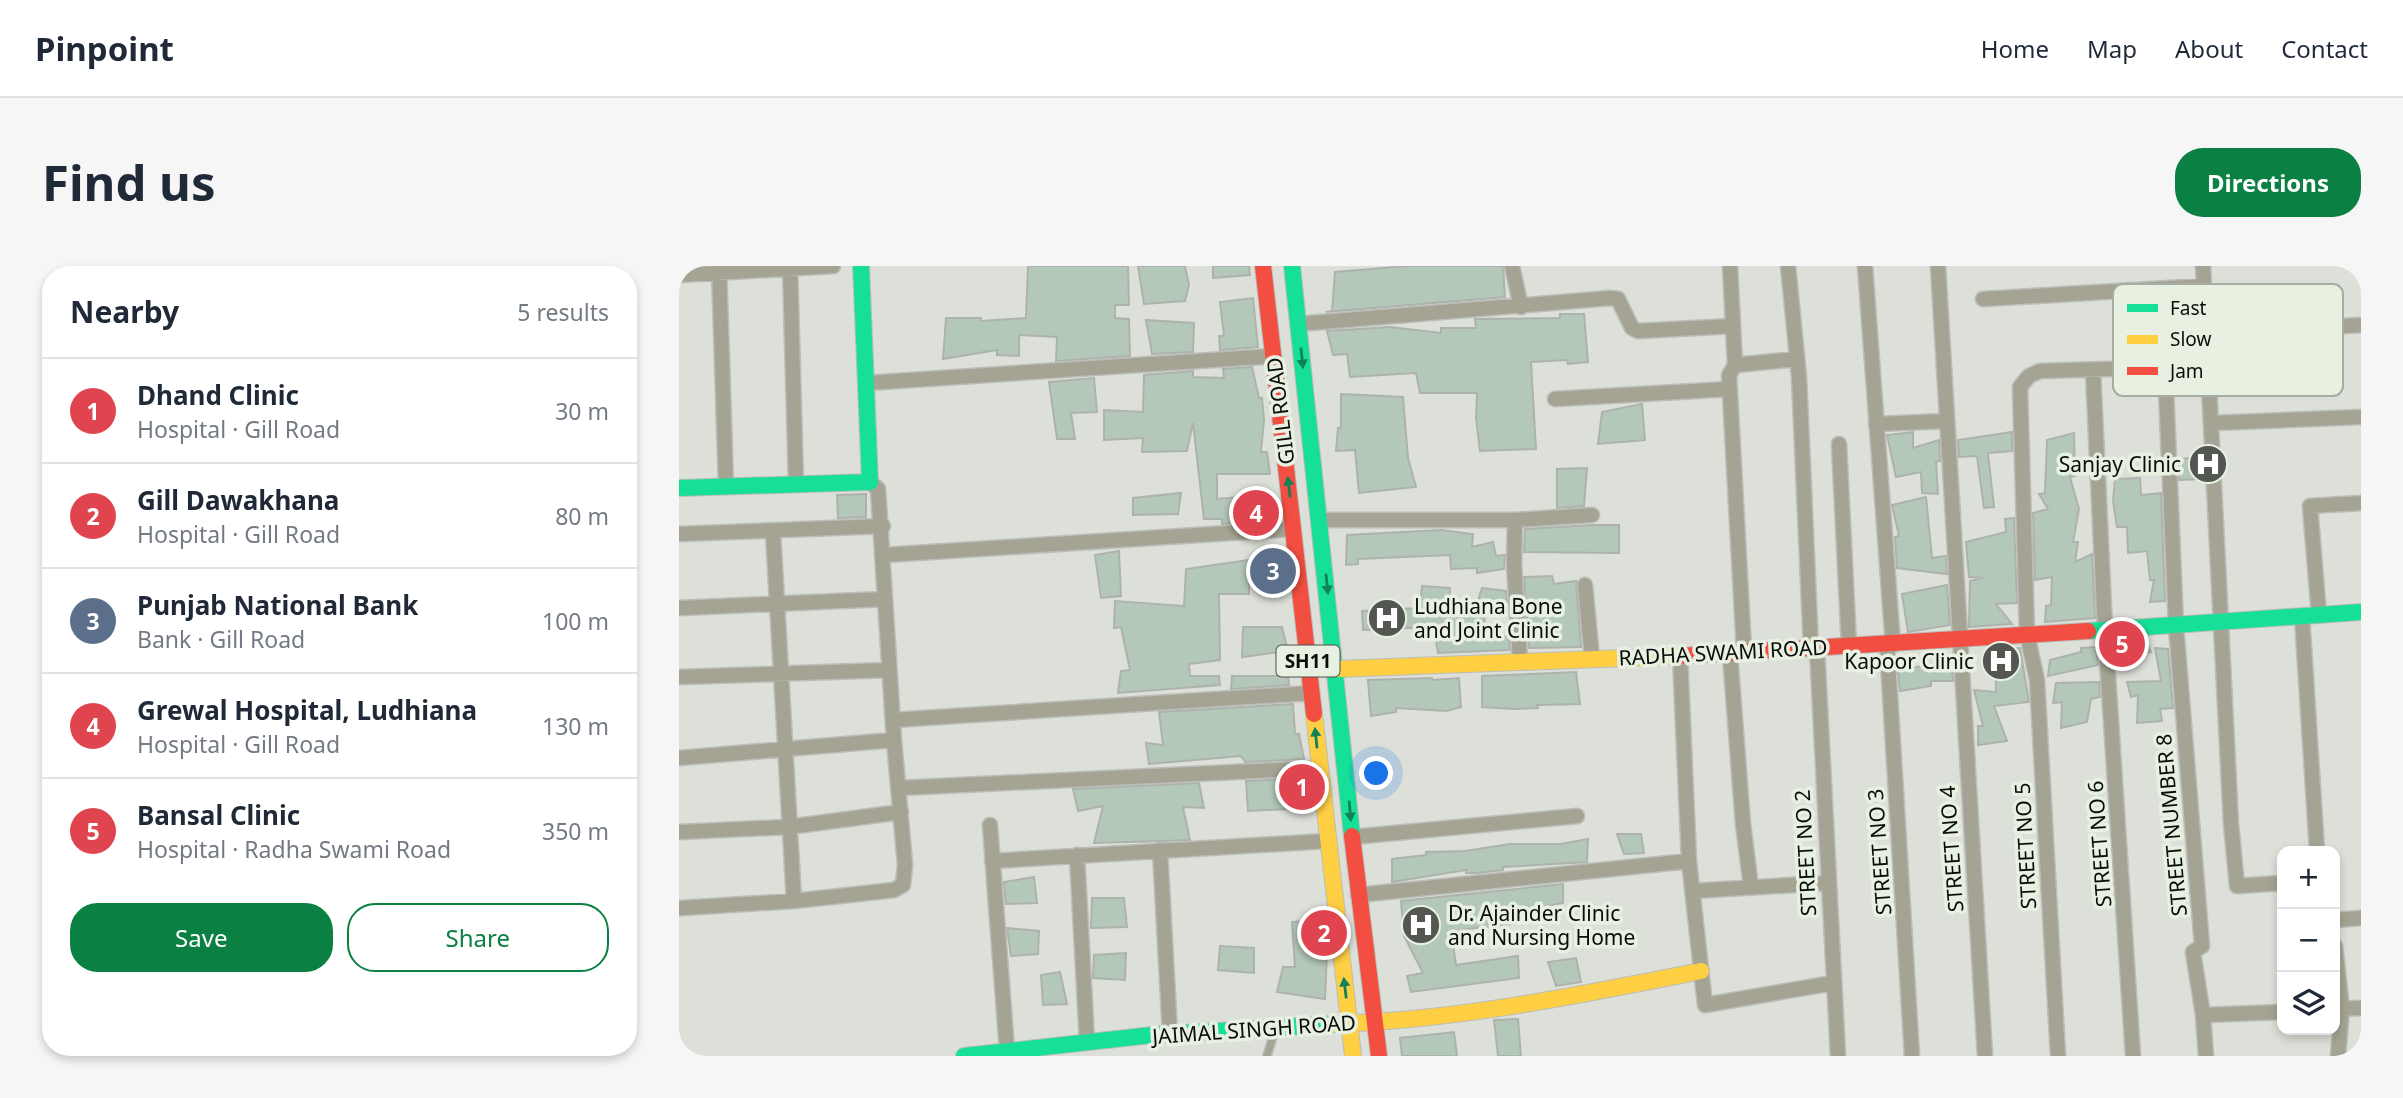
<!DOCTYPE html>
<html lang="en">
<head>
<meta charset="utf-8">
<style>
	body { margin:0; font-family:"Noto Sans",sans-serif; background:#f6f6f7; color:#1f2937 }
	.controls { position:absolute; right:21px; bottom:21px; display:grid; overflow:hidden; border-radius:14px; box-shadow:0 4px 10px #0003 }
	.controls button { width:63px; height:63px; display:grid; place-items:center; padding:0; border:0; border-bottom:2px solid #e0e1e3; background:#fff; color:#1f2937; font:35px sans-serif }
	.you { position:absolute; left:698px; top:508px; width:24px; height:24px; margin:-18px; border:5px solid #fff; border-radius:50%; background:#1a73e8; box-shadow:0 0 0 10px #1a73e833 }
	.badge { display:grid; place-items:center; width:46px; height:46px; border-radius:50%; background:#0b8043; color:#fff; font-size:23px; font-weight:700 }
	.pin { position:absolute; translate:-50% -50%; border:4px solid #fff; box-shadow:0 2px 7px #0006 }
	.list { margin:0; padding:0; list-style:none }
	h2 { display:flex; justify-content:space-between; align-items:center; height:91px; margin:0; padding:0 28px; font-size:30px }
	h2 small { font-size:23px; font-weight:400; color:#747a83 }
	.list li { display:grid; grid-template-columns:46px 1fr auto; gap:21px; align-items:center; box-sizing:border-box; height:105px; padding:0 28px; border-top:2px solid #e0e1e3 }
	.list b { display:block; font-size:26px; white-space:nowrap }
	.list p { margin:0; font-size:23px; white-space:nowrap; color:#747a83 }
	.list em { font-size:23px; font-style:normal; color:#747a83 }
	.actions { display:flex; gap:14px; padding:21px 28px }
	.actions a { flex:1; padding:16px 0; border:2px solid #0b8043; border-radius:28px; text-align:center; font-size:24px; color:#0b8043 }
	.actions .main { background:#0b8043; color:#fff }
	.icon { flex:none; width:38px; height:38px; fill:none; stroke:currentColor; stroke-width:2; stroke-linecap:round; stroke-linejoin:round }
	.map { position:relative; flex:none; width:1682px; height:790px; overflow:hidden; border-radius:28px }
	header { display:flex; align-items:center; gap:42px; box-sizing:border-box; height:98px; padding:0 35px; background:#fff; border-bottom:2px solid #e0e1e3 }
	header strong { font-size:33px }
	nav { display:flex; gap:38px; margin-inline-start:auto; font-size:24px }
	.intro { display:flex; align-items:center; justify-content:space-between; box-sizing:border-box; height:168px; padding:0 42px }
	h1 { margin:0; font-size:49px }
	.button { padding:18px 32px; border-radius:28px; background:#0b8043; color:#fff; font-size:24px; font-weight:700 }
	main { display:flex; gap:42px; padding:0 42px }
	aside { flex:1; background:#fff; border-radius:28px; box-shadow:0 4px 10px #0003 }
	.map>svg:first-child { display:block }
	.building { fill:#b4c8b9; stroke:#aeb2ad; stroke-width:2 }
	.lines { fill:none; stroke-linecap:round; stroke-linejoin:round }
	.lane-casing { stroke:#bbbdb8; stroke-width:10 }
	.street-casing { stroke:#bbbdb8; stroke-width:17 }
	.fast-casing { stroke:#bbbdb8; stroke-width:18 }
	.slow-casing { stroke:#bbbdb8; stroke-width:18 }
	.jam-casing { stroke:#bbbdb8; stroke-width:18 }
	.lane { stroke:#a5a494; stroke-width:7 }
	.street { stroke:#a5a494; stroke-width:14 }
	.fast { stroke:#16e098; stroke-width:16 }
	.slow { stroke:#ffcf43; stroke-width:16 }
	.jam { stroke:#f24e42; stroke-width:16 }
	.oneway { fill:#118158 }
	.labels { text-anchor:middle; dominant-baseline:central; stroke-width:7; stroke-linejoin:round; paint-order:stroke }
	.shield { fill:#e8f0e2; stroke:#4d514a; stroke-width:2 }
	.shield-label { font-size:19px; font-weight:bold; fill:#0b0d09 }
	.street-label { font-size:21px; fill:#0b0d09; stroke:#e8f0e2 }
	.poi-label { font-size:21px; fill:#0b0d09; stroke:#e8f0e2; text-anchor:end }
	.key { fill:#e8f0e2; stroke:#a6aca1; stroke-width:2 }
	.key-label { font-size:19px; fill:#0b0d09 }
</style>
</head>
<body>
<header>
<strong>Pinpoint</strong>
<nav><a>Home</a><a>Map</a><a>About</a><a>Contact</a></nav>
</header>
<div class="intro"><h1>Find us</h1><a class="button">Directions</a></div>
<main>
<aside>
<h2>Nearby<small>5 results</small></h2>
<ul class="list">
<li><span class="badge" style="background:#e0444e">1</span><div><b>Dhand Clinic</b><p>Hospital · Gill Road</p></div><em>30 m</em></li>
<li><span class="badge" style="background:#e0444e">2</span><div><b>Gill Dawakhana</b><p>Hospital · Gill Road</p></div><em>80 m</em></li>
<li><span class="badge" style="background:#5c6f8a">3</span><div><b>Punjab National Bank</b><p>Bank · Gill Road</p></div><em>100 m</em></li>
<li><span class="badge" style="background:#e0444e">4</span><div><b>Grewal Hospital, Ludhiana</b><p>Hospital · Gill Road</p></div><em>130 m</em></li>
<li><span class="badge" style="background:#e0444e">5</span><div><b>Bansal Clinic</b><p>Hospital · Radha Swami Road</p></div><em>350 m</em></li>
</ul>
<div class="actions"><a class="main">Save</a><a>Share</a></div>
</aside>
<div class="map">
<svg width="1682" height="790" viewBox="0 0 1682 790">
	<rect width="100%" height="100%" fill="#dce0d8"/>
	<!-- building -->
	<path class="building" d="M 349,0 L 449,0 L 450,39 L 436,39 L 436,52 L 450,53 L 451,90 L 377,95 L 378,71 L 340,69 L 340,90 L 318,89 L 318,84 L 264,93 L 267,52 L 302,52 L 302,55 L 347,52 Z
		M 459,0 L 506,0 L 510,19 L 506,35 L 465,38 Z
		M 534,0 L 570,0 L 571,9 L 534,12 Z
		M 728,0 L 824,0 L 826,31 L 647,46 L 653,45 L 656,6 Z
		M 574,32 L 579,81 L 541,84 L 540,70 L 545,70 L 541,36 Z
		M 881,48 L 905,48 L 909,96 L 889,98 L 888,94 L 852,96 L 857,183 L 801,185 L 797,152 L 798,127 L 741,127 L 737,107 L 671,111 L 668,88 L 654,89 L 648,65 L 711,61 L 762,67 L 762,62 L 797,62 L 796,53 L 881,52 Z
		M 467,54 L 515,57 L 514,86 L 473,88 Z
		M 573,101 L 580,132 L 583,132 L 585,154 L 582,186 L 588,186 L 591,208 L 538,208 L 538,233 L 586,229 L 588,255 L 543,258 L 543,253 L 525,253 L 514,157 L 508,185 L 463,186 L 464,172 L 425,174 L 425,144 L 464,146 L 465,109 L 514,105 L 514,111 L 545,112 L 544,103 Z
		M 415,112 L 418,146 L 392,147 L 396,173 L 378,173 L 370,116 Z
		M 662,128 L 724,131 L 729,192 L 737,221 L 680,227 L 676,184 L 657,185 L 659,162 L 662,162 Z
		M 963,138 L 966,174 L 919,178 L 923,146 Z
		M 1234,166 L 1234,182 L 1260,174 L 1261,195 L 1257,196 L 1259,228 L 1243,227 L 1242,206 L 1217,211 L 1208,169 Z
		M 1333,166 L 1333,185 L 1309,187 L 1315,241 L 1305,242 L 1298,190 L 1280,191 L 1279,174 Z
		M 1395,167 L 1396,210 L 1391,211 L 1400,243 L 1394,276 L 1399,276 L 1396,296 L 1413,288 L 1416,352 L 1366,356 L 1367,340 L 1372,339 L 1373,311 L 1356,314 L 1354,247 L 1369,243 L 1360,228 L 1366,227 L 1368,174 Z
		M 1524,191 L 1525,213 L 1500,214 L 1500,193 Z
		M 908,202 L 905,240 L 878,242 L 878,203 Z
		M 1461,212 L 1462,229 L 1482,227 L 1486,335 L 1471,336 L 1475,314 L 1471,314 L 1468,285 L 1449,287 L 1448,261 L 1438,261 L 1434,235 L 1436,213 Z
		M 502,227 L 499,248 L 454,249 L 454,232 Z
		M 187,228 L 187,251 L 159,252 L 158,229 Z
		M 1247,231 L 1253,292 L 1267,290 L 1268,308 L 1218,302 L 1216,271 L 1220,270 L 1213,239 Z
		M 1335,252 L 1338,337 L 1317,338 L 1333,358 L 1290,361 L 1291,315 L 1304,312 L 1290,311 L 1287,276 L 1327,266 L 1326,253 Z
		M 914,259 L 940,259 L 940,287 L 845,286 L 846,263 Z
		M 762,264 L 794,268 L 793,281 L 814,276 L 817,290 L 826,289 L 825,303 L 798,307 L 798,302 L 772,303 L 771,289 L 679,293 L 679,298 L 667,299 L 668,269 Z
		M 440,285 L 442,330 L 422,332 L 416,289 Z
		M 570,294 L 570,328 L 540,328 L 541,394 L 510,398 L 511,410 L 540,410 L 541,419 L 439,427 L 442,405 L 451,404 L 442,361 L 435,362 L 436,335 L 505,340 L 507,303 Z
		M 873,310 L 875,318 L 897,315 L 902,381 L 850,382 L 845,311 Z
		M 1268,319 L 1271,359 L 1229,366 L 1223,328 Z
		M 743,320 L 771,322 L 769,348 L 795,346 L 803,322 L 827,325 L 828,336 L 805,338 L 806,370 L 830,370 L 831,384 L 759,387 L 755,361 L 684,364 L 683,345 L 741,342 Z
		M 564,361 L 603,361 L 609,385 L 563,391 Z
		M 1466,374 L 1472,386 L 1450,391 L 1448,375 Z
		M 1417,381 L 1419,399 L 1369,410 L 1371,394 L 1402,386 L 1402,382 Z
		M 1341,382 L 1350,436 L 1315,440 L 1328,475 L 1299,479 L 1299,460 L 1304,460 L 1295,424 L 1317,426 L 1316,384 Z
		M 1476,382 L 1489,383 L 1494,442 L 1481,443 L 1483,455 L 1458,457 L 1459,429 L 1452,431 L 1448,416 L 1482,415 Z
		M 1263,397 L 1273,397 L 1274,415 L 1252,415 L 1252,420 L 1221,425 L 1219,404 Z
		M 897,406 L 901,438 L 858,439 L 859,442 L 835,443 L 803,441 L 803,410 Z
		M 553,410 L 609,410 L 610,419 L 552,423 Z
		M 753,412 L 753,414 L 780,412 L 782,441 L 768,445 L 717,442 L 717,446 L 692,450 L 689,414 Z
		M 1420,416 L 1421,431 L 1412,433 L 1408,456 L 1382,462 L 1383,436 L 1374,437 L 1377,417 Z
		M 614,438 L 616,468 L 620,468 L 625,493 L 566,496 L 562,490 L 470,498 L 467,477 L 484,479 L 480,446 Z
		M 628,512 L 628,542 L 569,545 L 567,515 Z
		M 520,517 L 525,542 L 504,541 L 511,574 L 484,575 L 415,577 L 424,540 L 399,545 L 394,523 Z
		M 938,568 L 962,568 L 965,587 L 945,588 Z
		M 909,573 L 908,596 L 824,601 L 824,604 L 798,607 L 787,607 L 787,604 L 713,616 L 713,593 L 747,589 L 747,586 L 786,585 L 831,578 L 882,578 Z
		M 355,611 L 358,637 L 327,638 L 325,616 Z
		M 884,618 L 884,637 L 839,645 L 838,657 L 772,665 L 777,699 L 839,690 L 840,712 L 732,726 L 728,710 L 744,707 L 725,670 L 722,635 Z
		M 413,632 L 445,632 L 448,661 L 412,662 Z
		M 644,654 L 648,686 L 646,733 L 598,726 L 604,701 L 616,701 L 613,656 Z
		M 328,662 L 360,665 L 359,688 L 332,690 Z
		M 541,680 L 575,682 L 575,707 L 539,704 Z
		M 447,687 L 446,714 L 414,712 L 415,689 Z
		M 897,692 L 902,716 L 877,720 L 869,696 Z
		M 381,706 L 388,738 L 364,739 L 362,709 Z
		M 839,753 L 842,790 L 819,790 L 815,754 Z
		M 775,766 L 778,790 L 723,790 L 721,772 Z"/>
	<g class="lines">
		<!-- lane casing -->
		<g class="lane-casing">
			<path id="lane" d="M 588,790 L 597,761"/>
		</g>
		<!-- street casing -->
		<g class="street-casing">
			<path id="street" d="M 40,0 L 47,220
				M 111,0 L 117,218
				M 833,0 L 842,41
				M 1051,0 L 1056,99
				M 1109,0 L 1120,111 L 1132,382
				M 1186,0 L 1214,379
				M 1259,0 L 1306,790
				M 1524,0 L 1552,558 L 1558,620 L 1603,617
				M 0,9 L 154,0
				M 1304,33 L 1526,20
				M 619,58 L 931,32 L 939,33 L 953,62 L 959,65 L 1054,60
				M 1528,68 L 1682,59
				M 1486,100 L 1497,360 L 1523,680 L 1514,686 L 1524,749
				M 1414,105 L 1426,364 L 1454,790
				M 187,117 L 595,90
				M 876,133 L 1051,123
				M 1534,157 L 1682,151
				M 1197,158 L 1268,155
				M 1160,178 L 1170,380
				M 641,254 L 836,254 L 913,249
				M 836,254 L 835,298 L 841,395
				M 94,266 L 115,635
				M 0,268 L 204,260
				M 205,289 L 614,263
				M 906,319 L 913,392
				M 0,342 L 206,333
				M 1640,349 L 1631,240 L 1682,237
				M 1623,350 L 1638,585
				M 1208,379 L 1233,790
				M 1138,382 L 1159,790
				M 1065,384 L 1050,109 L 1056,99 L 1118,93
				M 1051,388 L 1064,558 L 1072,621
				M 1001,389 L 1010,595 L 1026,739 L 1154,717
				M 0,411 L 210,404
				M 214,454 L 633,427
				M 0,492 L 215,474 L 199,223 L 191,216
				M 220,522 L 640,502
				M 311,559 L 328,785
				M 0,566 L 109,561 L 222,546
				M 673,571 L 898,550
				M 481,584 L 491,768
				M 398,589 L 408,776
				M 313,595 L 648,575
				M 1013,625 L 1147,617
				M 679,629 L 1010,595
				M 2,642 L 115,635 L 215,624 L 224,619 L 226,599 L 215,474
				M 1656,654 L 1682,652
				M 1656,680 L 1663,743 L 1659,790
				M 1656,743 L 1682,742
				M 1379,790 L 1358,414 L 1348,368 L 1341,121 L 1350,110 L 1361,105 L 1530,100
				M 1527,790 L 1524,749 L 1603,746"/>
		</g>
		<!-- fast casing -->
		<g class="fast-casing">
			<path id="fast" d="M 613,0 L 673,570
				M 0,222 L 191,216 L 182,0
				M 1409,365 L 1682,346
				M 285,790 L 473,769 L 655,758"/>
		</g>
		<!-- slow casing -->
		<g class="slow-casing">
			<path id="slow" d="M 658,403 L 999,390
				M 635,448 L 674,790
				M 655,758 C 779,754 901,729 1022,705"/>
		</g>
		<!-- jam casing -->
		<g class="jam-casing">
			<path id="jam" d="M 584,0 L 635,448
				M 999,390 L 1409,365
				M 673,570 L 700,790"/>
		</g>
		<!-- lane -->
		<use href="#lane" class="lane"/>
		<!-- street -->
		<use href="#street" class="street"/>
		<!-- fast -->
		<use href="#fast" class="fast"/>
		<!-- slow -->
		<use href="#slow" class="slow"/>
		<!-- jam -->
		<use href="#jam" class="jam"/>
	</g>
	<!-- one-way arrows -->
	<defs><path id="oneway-solid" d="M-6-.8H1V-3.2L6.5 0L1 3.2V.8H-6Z" transform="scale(1.75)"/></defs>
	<g class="oneway">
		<use href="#oneway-solid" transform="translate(623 92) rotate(84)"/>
		<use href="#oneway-solid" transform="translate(610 221) rotate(-97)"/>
		<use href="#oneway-solid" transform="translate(648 318) rotate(84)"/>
		<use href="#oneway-solid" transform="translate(637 472) rotate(-96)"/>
		<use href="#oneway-solid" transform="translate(671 545) rotate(85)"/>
		<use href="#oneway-solid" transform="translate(666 722) rotate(-97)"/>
	</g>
	<!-- icons -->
	<defs>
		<g id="hospital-disc" transform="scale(2.0125)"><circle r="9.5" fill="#545751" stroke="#e8f0e2"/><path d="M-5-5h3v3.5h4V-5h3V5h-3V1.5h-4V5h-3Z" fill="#fff"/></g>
	</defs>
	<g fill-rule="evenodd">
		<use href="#hospital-disc" x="1529" y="198"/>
		<use href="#hospital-disc" x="708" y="352"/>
		<use href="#hospital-disc" x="1322" y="395"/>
		<use href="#hospital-disc" x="742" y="659"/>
	</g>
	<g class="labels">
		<!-- shield labels -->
		<rect class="shield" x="597.5" y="379.5" width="63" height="31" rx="5"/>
		<g class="shield-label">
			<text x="629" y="395">SH11</text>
		</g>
		<!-- street labels -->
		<g class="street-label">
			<text transform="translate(601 145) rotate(-97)">GILL ROAD</text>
			<text transform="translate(1044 386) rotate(-3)">RADHA SWAMI ROAD</text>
			<text transform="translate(1492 559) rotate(-95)">STREET NUMBER 8</text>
			<text transform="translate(1420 578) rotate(-94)">STREET NO 6</text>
			<text transform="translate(1346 580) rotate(-93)">STREET NO 5</text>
			<text transform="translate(1272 583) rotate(-94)">STREET NO 4</text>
			<text transform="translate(1200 586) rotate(-94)">STREET NO 3</text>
			<text transform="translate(1126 587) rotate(-93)">STREET NO 2</text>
			<text transform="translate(575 763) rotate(-4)">JAIMAL SINGH ROAD</text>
		</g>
		<!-- poi labels -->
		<g class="poi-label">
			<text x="1502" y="198">Sanjay Clinic</text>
			<text x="735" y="340" text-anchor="start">Ludhiana Bone<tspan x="735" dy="24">and Joint Clinic</tspan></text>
			<text x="1295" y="395">Kapoor Clinic</text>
			<text x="769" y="647" text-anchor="start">Dr. Ajainder Clinic<tspan x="769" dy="24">and Nursing Home</tspan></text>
		</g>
	</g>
	<!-- legend -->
	<rect x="1434" y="18" width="230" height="112" rx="10" class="key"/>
	<rect x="1448" y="38" width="31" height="8" fill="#16e098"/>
	<rect x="1448" y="69" width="31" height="9" fill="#ffcf43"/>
	<rect x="1448" y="101" width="31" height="8" fill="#f24e42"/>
	<g class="key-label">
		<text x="1491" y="49">Fast</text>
		<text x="1491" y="80">Slow</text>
		<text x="1491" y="112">Jam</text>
	</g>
</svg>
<div class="controls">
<button>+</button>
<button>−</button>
<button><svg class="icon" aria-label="layers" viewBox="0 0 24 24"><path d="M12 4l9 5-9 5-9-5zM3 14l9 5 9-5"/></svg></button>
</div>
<div class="you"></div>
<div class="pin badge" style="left:623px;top:521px;background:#e0444e">1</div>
<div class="pin badge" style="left:645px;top:667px;background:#e0444e">2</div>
<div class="pin badge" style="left:594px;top:305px;background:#5c6f8a">3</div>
<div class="pin badge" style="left:577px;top:247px;background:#e0444e">4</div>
<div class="pin badge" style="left:1443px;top:378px;background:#e0444e">5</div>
</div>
</main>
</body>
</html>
